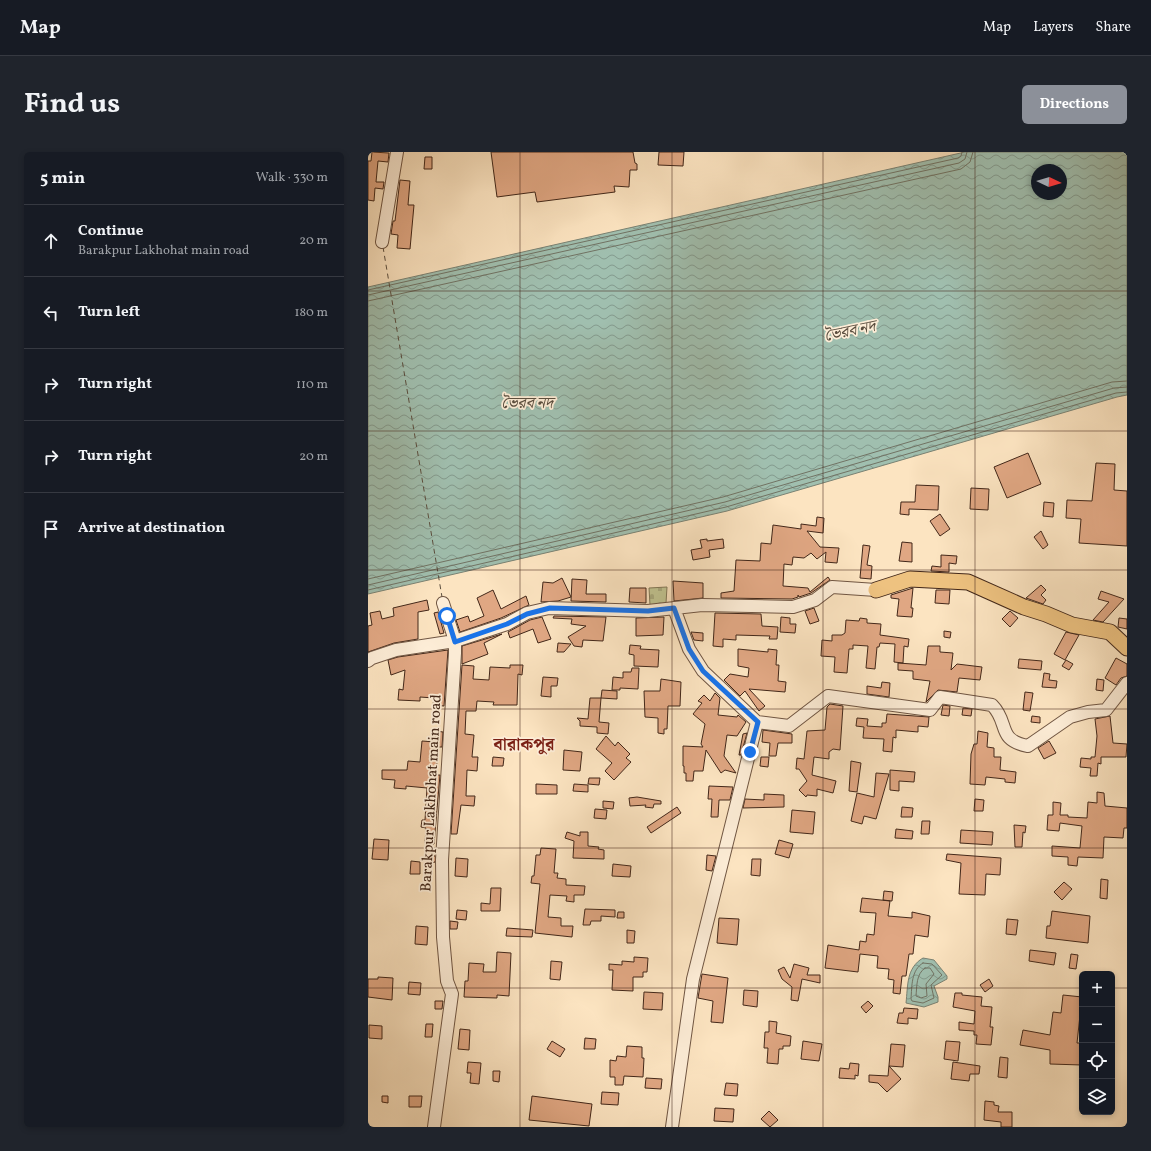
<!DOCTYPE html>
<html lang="en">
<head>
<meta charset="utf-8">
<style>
	body { margin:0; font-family:Vollkorn,"Noto Serif Bengali",serif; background:#20242c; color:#f1f3f6 }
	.controls { position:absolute; right:12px; bottom:12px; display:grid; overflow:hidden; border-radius:6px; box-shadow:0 2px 6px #0003 }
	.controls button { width:36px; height:36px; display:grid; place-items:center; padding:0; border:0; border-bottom:1px solid #363941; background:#171b24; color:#f1f3f6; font:20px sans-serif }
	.compass { position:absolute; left:663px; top:12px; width:36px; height:36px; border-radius:50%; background:#171b24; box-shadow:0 2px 6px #0003; rotate:94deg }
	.stop { position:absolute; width:12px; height:12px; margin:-9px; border:3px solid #1a73e8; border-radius:50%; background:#fff }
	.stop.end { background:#1a73e8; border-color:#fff; box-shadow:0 1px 4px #0008 }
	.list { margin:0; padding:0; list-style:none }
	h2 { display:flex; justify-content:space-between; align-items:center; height:52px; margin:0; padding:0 16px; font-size:17px }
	h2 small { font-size:13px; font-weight:400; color:#9ea1a6 }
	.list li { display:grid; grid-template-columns:26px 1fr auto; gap:12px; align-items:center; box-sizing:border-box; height:72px; padding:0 16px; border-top:1px solid #363941 }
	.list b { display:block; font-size:15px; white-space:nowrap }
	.list p { margin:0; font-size:13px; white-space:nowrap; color:#9ea1a6 }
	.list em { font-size:13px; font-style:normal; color:#9ea1a6 }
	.icon { flex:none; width:22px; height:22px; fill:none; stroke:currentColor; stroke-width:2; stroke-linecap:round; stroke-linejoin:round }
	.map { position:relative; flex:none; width:759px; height:975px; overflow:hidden; border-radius:6px }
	header { display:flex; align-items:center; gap:24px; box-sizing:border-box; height:56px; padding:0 20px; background:#171b24; border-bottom:1px solid #363941 }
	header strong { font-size:19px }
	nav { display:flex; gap:22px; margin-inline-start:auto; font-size:14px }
	.intro { display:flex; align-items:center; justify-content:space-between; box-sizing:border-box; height:96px; padding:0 24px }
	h1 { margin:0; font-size:28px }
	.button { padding:10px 18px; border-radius:6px; background:#8c9099; color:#fff; font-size:14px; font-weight:700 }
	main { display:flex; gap:24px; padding:0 24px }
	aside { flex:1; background:#171b24; border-radius:6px; box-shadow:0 2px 6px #0003 }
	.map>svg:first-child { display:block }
	.cemetery { fill:url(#cemetery-stones); stroke:#827655 }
	.water { fill:url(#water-waves); stroke:#7a8273; fill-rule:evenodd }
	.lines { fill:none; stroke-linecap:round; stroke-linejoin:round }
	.shore { stroke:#717364; stroke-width:1 }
	.ferry { stroke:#5a4d3e; stroke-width:1; stroke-dasharray:5 4; stroke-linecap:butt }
	.building { fill:#e0a783; stroke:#422719 }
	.minor-casing { stroke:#705643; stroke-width:14 }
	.major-casing { stroke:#422719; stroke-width:17 }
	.minor { stroke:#fdedd7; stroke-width:12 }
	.major { stroke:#eec280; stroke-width:15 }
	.route { stroke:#1a73e8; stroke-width:5 }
	.grid { fill:none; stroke:#422719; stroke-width:1; stroke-opacity:0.55 }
	.labels { text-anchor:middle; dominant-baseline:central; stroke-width:3.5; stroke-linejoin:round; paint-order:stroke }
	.street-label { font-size:15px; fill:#422719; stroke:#fdedd7 }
	.water-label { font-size:16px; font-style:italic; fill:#5a4d3e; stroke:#fdedd7 }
	.quarter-label { font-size:17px; font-weight:bold; fill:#7a1f14; stroke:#fdedd7 }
</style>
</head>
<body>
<header>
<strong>Map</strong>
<nav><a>Map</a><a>Layers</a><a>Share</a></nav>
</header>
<div class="intro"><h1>Find us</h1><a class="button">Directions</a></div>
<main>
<aside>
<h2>5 min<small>Walk · 330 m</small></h2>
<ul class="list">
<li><svg class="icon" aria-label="ahead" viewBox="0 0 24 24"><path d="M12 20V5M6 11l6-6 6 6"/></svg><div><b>Continue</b><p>Barakpur Lakhohat main road</p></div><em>20 m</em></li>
<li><svg class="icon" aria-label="left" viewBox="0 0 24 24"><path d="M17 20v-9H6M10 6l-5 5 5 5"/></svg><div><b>Turn left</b></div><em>180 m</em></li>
<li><svg class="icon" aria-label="right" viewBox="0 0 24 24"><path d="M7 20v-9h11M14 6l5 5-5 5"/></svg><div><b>Turn right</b></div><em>110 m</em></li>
<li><svg class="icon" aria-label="right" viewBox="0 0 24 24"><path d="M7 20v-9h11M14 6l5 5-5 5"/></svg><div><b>Turn right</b></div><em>20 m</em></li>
<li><svg class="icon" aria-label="arrive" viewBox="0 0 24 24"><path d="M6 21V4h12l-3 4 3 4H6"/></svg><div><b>Arrive at destination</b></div></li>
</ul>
</aside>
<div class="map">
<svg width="759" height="975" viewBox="0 0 759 975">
	<defs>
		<pattern id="cemetery-stones" width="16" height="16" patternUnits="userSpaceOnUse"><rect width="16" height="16" fill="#c1c491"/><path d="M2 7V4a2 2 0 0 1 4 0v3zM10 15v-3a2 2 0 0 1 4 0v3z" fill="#a7a87c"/></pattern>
		<pattern id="water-waves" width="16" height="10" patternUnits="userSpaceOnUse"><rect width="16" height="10" fill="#a0bfaf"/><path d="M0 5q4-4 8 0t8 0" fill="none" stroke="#849b8e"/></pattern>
	</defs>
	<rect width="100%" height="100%" fill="#fce4c1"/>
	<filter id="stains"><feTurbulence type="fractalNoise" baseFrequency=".005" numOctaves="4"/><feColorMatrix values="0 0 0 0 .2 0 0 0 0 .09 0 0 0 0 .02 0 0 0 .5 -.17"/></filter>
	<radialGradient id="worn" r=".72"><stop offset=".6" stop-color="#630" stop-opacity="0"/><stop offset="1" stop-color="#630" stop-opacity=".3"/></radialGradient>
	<!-- cemetery -->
	<path class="cemetery" d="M 299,435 L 298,451 L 282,453 L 281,436 Z"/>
	<!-- water -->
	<path class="water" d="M 597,0 L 759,0 L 759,243 L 749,245 L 359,359 L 0,442 L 0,135 ZM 669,18 L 693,18 L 693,42 L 669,42 Z
		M 555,806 L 566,808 L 579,824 L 579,827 L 566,834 L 570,845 L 570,850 L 556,855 L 538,851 C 540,834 538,816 555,806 Z"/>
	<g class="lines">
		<!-- shore -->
		<path class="shore" d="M 0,138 L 590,6 L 593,4 L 594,0
			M 0,143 L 591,11 L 597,7 L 599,0
			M 0,149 L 593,17 L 602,10 L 605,0
			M 0,427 L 355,345 L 744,230 L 759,229
			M 0,433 L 357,350 L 746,236 L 759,235
			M 0,438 L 358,355 L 748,241 L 759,240
			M 555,811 L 564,812 L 574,823 L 563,833 L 566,846 L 555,851 L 544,849 L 543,847 C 544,834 543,818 555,811 Z
			M 557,816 L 562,816 L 566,822 L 558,832 L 559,844 L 553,846 L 548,844 C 549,834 548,822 557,816 Z"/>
		<!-- ferry -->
		<path class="ferry" d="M 15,95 L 74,445"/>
	</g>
	<!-- building -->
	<path class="building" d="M 4,0 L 21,1 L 20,10 L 10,9 L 8,30 L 16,30 L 15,37 L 7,36 L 6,49 L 0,48 L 0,9 L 3,9 Z
		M 123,0 L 265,0 L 267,11 L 269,12 L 269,18 L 262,18 L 261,35 L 246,34 L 247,40 L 169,50 L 167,40 L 129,45 Z
		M 291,0 L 316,0 L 315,14 L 290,13 Z
		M 57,5 L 64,5 L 64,17 L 56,17 Z
		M 32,28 L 42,29 L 40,53 L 46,53 L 42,97 L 29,96 L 30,83 L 23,82 L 25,69 L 27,69 Z
		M 660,301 L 673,332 L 639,346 L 626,315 Z
		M 728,311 L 747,312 L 746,338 L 759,339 L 759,394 L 711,391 L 713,367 L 698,366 L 699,348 L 724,349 Z
		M 548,333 L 571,334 L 570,358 L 541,357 L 541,363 L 532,362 L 533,350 L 547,350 Z
		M 603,336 L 621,337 L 620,358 L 602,357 Z
		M 676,350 L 686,351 L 685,365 L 675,364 Z
		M 572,362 L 582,377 L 572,384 L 562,369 Z
		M 449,365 L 456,366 L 455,381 L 439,379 L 452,395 L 471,396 L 469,411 L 457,410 L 458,400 L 449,407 L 443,401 L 436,406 L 425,405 L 424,413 L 416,412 L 415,434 L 440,436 L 442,440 L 460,425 L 462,428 L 443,441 L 431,445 L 430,443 L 430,445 L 424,447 L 353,446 L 353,441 L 366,439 L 368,408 L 392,409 L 393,391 L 403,392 L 405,373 L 433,377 L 433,372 L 448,374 Z
		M 673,379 L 680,393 L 675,397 L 666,385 Z
		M 339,387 L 339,389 L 355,387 L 356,396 L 341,398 L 342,405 L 325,408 L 323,398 L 334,396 L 332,388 Z
		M 534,390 L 544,391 L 544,410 L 531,409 Z
		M 495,393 L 502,394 L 499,413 L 504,414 L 503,427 L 492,426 Z
		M 573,403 L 589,404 L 588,412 L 581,411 L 581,420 L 563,419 L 564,414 L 573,415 Z
		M 194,426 L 203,445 L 190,449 L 173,450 L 175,430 L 185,431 Z
		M 204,427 L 219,428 L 218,442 L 238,442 L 238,450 L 203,449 Z
		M 305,429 L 335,431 L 335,446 L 306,449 Z
		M 673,433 L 678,438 L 673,443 L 678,448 L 675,452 L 658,446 Z
		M 262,436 L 278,436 L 278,451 L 261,450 Z
		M 545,436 L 543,456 L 545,456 L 544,465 L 529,464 L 531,447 L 523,446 L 523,443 Z
		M 125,438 L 133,457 L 158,444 L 161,453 L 133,466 L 92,480 L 88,468 L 100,464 L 102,470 L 116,464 L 109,446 Z
		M 568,438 L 582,438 L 581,452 L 567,451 Z
		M 733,439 L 756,447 L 735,470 L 725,468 L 741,450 L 730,447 Z
		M 59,448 L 61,458 L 50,460 L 50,487 L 26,491 L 0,500 L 0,474 L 4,473 L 2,461 L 12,459 L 14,467 L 26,464 L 25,456 Z
		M 446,456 L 451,469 L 442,472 L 437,459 Z
		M 642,459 L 650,466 L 642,475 L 634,467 Z
		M 70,460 L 76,481 L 72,482 L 66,461 Z
		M 347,461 L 393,462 L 394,474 L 410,475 L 409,487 L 401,487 L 402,484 L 368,483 L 368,488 L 355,487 L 355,495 L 345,494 Z
		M 186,464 L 238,465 L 235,489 L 215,488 L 214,495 L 206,494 L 200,485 L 218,474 L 203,472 L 204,467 L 185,466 Z
		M 174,465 L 183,487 L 170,491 L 165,477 L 142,486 L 140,480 L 162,468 Z
		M 296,465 L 295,483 L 268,484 L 268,466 Z
		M 413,465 L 422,466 L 422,472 L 428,472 L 427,481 L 412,480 Z
		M 492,466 L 499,467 L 499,471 L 513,472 L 512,483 L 541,487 L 540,495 L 536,494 L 535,511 L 526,510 L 527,492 L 512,491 L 511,495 L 509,495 L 507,517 L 498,516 L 500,494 L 485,493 L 485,497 L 481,497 L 479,521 L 466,520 L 467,505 L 453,504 L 454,488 L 464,489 L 464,483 L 474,483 L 477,481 L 478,468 L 491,469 Z
		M 751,466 L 759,467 L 759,477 L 750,475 Z
		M 576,479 L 583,480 L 582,486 L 576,485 Z
		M 323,480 L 335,481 L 335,489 L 326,488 Z
		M 698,480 L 711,483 L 697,508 L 686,502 Z
		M 134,482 L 116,491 L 120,502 L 94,512 L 94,494 Z
		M 190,491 L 203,492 L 196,500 L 189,500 Z
		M 262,493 L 273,494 L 272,497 L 291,498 L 290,515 L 266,514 L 266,503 L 261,502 Z
		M 560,494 L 572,494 L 572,500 L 585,501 L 583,518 L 589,512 L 614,515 L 612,528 L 591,526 L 589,540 L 570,538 L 558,550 L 562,529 L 545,527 L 545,519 L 530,518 L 530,511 L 558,513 Z
		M 370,497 L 400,500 L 400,497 L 409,498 L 408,513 L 411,513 L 410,529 L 418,530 L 417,540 L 381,537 L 397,554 L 391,559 L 377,539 L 372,544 L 356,528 L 362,522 L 380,525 L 381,516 L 370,514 Z
		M 80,498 L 76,554 L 65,553 L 66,546 L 52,545 L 52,549 L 30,548 L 31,537 L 35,538 L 37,518 L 23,523 L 20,508 L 30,505 Z
		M 748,506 L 759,512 L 759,524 L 753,526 L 748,533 L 737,526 Z
		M 651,507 L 674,509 L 673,518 L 650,516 Z
		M 698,508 L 705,512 L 701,518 L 694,514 Z
		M 94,513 L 106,514 L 105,527 L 121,528 L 122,515 L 142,516 L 142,513 L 155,513 L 154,523 L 150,522 L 149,553 L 125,553 L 126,550 L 109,549 L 108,559 L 98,559 L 97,582 L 106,583 L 104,605 L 110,605 L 109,619 L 99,618 L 98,644 L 107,644 L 106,654 L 93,653 L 89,682 L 83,682 Z
		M 264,516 L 271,516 L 270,537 L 252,536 L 252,538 L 244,538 L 245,525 L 255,526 L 255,520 L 263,520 Z
		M 676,521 L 682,522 L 681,528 L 689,529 L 688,536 L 674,535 Z
		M 175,525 L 190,526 L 189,534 L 183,534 L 183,545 L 173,544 Z
		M 293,527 L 313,530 L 312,554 L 300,554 L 299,577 L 296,577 L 296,582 L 290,581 L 290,566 L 277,565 L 276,539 L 292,539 Z
		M 729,527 L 736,528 L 735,539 L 728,538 Z
		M 514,530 L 522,531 L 521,545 L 499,542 L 499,534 L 513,536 Z
		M 234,538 L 249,539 L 249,547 L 233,546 Z
		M 657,540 L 665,541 L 662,559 L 655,558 Z
		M 347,541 L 352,546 L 350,563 L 369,565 L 370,563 L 378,570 L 369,584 L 359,583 L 356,604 L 368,621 L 357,618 L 353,621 L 338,598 L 335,619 L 326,619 L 325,629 L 318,629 L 318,621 L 316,621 L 316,614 L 315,614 L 315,594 L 335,595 L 333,592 L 337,572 L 325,562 L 334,551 L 330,549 L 336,543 L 342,549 Z
		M 222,546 L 233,546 L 231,570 L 241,571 L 240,582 L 229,581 L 229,575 L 212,574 L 212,569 L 209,566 L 220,567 Z
		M 462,552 L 475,554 L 472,598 L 465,597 L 461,600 L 461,607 L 446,605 L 444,623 L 468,629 L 465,641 L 449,637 L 449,644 L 439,643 L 438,645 L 431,638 L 439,629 L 431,617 L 428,617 L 429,606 L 436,607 L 439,579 L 457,578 L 459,555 Z
		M 575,553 L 582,554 L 581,564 L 573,563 Z
		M 595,556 L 604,557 L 603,564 L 594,563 Z
		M 519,562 L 561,565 L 560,575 L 550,574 L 550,580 L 528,578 L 528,586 L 525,585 L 524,600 L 515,599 L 516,587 L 495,586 L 496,575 L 488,574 L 489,566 L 500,567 L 499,574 L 514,575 L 514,571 L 518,571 Z
		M 664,564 L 672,565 L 672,571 L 663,570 Z
		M 742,564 L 745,591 L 759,592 L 758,605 L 733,605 L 733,612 L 730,611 L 729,624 L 722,624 L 723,616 L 712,615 L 713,606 L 723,607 L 723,605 L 727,605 L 729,584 L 727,567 Z
		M 395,578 L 424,582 L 424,591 L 410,591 L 408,604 L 401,604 L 402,591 L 394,590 Z
		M 68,579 L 75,580 L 74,595 L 70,595 L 68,623 L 72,623 L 66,692 L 57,691 L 58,676 L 53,675 L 54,668 L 57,668 L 59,636 L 38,634 L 38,637 L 26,636 L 27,628 L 14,627 L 14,618 L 39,618 L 40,609 L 52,610 L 54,589 L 67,590 Z
		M 610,579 L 620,581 L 619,595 L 626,596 L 626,605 L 633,605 L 632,618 L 648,620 L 647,631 L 637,630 L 637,627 L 618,625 L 617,633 L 602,632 L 603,602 L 606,592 L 609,592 Z
		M 379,581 L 373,603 L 371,603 L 375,582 Z
		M 238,584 L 247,594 L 250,590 L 262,602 L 258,606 L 263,610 L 246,628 L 237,619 L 244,611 L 228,597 Z
		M 681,589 L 688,601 L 676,607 L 670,596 Z
		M 196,598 L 214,600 L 212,619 L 195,618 Z
		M 125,605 L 136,606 L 135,614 L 124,614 Z
		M 393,605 L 401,605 L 400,615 L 392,614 Z
		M 483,609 L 493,611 L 489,640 L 481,639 Z
		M 522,618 L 547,620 L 546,630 L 531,629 L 531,639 L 522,638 Z
		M 508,621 L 521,622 L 508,667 L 496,664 L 494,672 L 483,669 L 489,641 L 506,645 Z
		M 221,626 L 232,626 L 231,633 L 220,632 Z
		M 168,632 L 189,633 L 189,642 L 168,642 Z
		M 206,632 L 220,633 L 220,640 L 205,639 Z
		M 341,634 L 365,635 L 362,648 L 351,648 L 350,665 L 343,665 L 344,647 L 340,647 Z
		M 729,640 L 736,641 L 737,654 L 759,656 L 759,676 L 756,676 L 755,686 L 736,685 L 735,706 L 710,705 L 709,714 L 700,713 L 700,705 L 684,704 L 684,694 L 712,696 L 714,674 L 692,671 L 691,679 L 679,678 L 680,663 L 685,663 L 685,650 L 693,651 L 692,663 L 700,663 L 700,665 L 719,666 L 720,650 L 729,651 Z
		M 396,642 L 416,643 L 416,655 L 375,656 L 377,647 L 396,648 Z
		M 269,645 L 293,649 L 293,652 L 286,652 L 285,656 L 277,655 L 278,653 L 262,654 L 261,646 Z
		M 607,647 L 616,648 L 615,659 L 606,659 Z
		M 235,649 L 246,650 L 245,657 L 235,656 Z
		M 309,655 L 313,661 L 283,681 L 279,675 Z
		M 534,655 L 545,656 L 544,665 L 533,665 Z
		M 227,657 L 239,658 L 238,667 L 226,666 Z
		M 424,658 L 447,660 L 445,682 L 422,680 Z
		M 554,669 L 562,669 L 561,682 L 553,682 Z
		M 646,673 L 658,674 L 657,681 L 655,680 L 654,695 L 647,695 Z
		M 528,677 L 545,679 L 544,687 L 527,686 Z
		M 593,678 L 625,680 L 624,693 L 592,691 Z
		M 199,680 L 212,684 L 212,680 L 220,680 L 220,694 L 231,695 L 230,697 L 236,698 L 236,707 L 205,706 L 206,689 L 197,686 Z
		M 6,687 L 21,688 L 20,708 L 4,707 Z
		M 411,688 L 425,692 L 421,706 L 407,702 Z
		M 173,696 L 188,697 L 186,721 L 190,721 L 189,726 L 198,727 L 198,733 L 217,734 L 216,743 L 206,743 L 206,750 L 198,749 L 199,744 L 182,743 L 180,765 L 193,766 L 193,774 L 205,774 L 204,785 L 167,781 L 172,732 L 163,731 L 164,724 L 166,724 L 168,703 L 172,703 Z
		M 579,702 L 633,706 L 632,723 L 618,722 L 617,743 L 591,742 L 593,711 L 578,708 Z
		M 339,703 L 348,704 L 344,719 L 338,718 Z
		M60 707a4 4 0 1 1 8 0a4 4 0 1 1-8 0Z
		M 88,706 L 100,707 L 99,725 L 87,724 Z
		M 384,707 L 393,707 L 392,724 L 383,723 Z
		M 43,709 L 52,710 L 52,722 L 42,722 Z
		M 245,712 L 263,714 L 262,725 L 244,724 Z
		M 733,727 L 740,728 L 739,747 L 732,746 Z
		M 696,730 L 704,737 L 694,748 L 686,740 Z
		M 123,736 L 133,736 L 132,759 L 113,759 L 113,751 L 122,752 Z
		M 516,739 L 525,740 L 524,749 L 515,748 Z
		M 494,746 L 522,749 L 520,764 L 544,766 L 544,760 L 562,764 L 560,785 L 547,783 L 545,802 L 541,802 L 538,824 L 534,824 L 532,842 L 525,841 L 526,828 L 520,827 L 521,817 L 509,816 L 510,804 L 492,802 L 490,820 L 457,816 L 460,793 L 491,798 L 492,789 L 498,790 L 499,782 L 506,783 L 508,761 L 492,760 Z
		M 217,757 L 247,758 L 247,765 L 233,764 L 233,769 L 223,769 L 222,773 L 215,773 Z
		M 89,758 L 99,759 L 98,768 L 88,767 Z
		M 684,759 L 722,764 L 720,791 L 678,786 L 679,774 L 682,774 Z
		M 250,760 L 256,760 L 256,766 L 249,766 Z
		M 351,766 L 371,767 L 369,793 L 349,791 Z
		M 639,767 L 650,768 L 648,783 L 638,782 Z
		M 82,769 L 90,770 L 89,777 L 82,777 Z
		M 48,774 L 60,775 L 59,793 L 47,792 Z
		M 139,776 L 165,778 L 164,785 L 138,784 Z
		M 259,778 L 267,779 L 266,791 L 259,791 Z
		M 662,798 L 688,801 L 686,813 L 661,809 Z
		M 129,800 L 143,801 L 141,844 L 129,843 L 129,846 L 96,845 L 97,829 L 100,829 L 101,811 L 116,812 L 115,820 L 128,820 Z
		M 703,802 L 710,803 L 708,817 L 701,816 Z
		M 266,805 L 280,806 L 279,820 L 275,820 L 275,825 L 265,825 L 265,839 L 244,838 L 245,818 L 241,818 L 241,812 L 254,813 L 254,809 L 266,810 Z
		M 183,809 L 194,810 L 192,828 L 182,827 Z
		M 426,812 L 441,816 L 439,823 L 452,823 L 452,831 L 434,827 L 430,849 L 423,848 L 424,835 L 414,827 L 410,818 L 416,815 L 422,826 Z
		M 334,822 L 360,826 L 355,871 L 343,870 L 345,849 L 330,846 Z
		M 10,825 L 25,826 L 24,848 L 0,845 L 0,827 L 10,827 Z
		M 621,827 L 625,834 L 617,840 L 612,833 Z
		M 41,830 L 53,831 L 52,843 L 40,842 Z
		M 376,838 L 390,839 L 389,855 L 375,853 Z
		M 276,840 L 295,841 L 294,858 L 275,857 Z
		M 587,841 L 594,841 L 594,843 L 614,845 L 613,854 L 624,855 L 622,875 L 625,875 L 623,893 L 608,892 L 609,883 L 606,883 L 606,879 L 591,878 L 591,870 L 606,872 L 607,859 L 585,855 Z
		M 695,843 L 714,845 L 709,891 L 714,891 L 714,913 L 682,912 L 682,898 L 652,893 L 655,878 L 682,883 L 685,860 L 693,861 Z
		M 67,849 L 75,849 L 74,857 L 67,857 Z
		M 500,849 L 505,854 L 498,861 L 493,855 Z
		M 536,856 L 550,857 L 549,867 L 540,866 L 540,872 L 529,871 L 531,861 L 535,861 Z
		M 401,869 L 409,870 L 408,881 L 423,884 L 422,894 L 415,894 L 415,897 L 411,897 L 410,912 L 399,911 L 400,896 L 396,896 L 397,880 L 401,880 Z
		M 58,872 L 65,872 L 64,885 L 57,885 Z
		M 1,873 L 14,874 L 14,887 L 1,886 Z
		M 92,877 L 102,878 L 101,898 L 90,897 Z
		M 217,886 L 228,887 L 227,897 L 216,897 Z
		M 184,889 L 197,897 L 192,905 L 179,897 Z
		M 435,889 L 454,892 L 451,909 L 433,907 Z
		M 578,889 L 592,890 L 590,909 L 576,907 Z
		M 523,892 L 537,893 L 535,915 L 521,914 L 533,927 L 519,940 L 510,931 L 501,930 L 501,923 L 520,924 Z
		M 259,894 L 274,895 L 274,906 L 276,906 L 275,925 L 256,924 L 255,933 L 247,933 L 247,925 L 242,925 L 242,908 L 248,909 L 249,904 L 258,905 Z
		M 632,905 L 640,906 L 639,926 L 630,925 Z
		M 100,910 L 113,911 L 111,932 L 102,931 L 103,921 L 99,921 Z
		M 585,910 L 612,914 L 611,922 L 602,922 L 601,929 L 583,927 Z
		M 482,911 L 491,912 L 490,924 L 487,923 L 487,927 L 471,926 L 472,916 L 481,917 Z
		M 125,919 L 132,919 L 131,930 L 125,929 Z
		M 278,926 L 294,927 L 293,937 L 277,936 Z
		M 358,931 L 370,932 L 369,944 L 356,943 Z
		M 234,940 L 251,941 L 250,953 L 233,952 Z
		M 14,944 L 20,944 L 20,951 L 14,950 Z
		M 41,944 L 54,944 L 53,955 L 41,955 Z
		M 164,944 L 224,952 L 221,974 L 161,968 Z
		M 617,949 L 626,950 L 626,953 L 631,954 L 630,960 L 644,960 L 644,975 L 633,975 L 633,970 L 616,968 Z
		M 347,956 L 366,957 L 365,970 L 346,969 Z
		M 401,959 L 410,968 L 402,975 L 393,967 Z"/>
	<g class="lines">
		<!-- minor casing -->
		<g class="minor-casing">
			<path id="minor" d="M 14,90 L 29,0
				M 306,456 L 321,497 L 335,519 L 389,570 L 421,574 L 460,544 L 562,558 L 572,545 L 624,553 C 642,571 628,588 660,594 L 702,565 L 720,560 L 738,558 L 759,531
				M 0,509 L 4,506 L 28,498 L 87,489 L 139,472 L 159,461 L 181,456 L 280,459 L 334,453 L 425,455 L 447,448 L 464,435 L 508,438
				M 66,975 L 84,842 L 79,829 L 75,785 L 74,708 L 87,501 L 87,489 L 75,451
				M 304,975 L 325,827 L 389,570"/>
		</g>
		<!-- major casing -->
		<g class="major-casing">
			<path id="major" d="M 508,438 L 542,427 L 600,430 L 656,455 L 678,462 L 704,473 L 742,480 L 759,496"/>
		</g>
		<!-- minor -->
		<use href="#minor" class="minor"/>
		<!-- major -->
		<use href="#major" class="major"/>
	</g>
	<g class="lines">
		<!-- route -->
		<path class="route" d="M 79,464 L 87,490 L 139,472 L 159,462 L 182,456 L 280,459 L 306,456 L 321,497 L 335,519 L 390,570 L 382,600"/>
	</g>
	<!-- grid -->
	<path class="grid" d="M 152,0 L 152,975M 304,0 L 304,975M 455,0 L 455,975M 607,0 L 607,975M 0,139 L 759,139M 0,279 L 759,279M 0,418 L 759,418M 0,557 L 759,557M 0,696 L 759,696M 0,836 L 714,836M 744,836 L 759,836"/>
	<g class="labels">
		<!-- street labels -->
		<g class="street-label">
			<text transform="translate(64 641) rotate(-87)">Barakpur Lakhohat main road</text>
		</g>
		<!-- water labels -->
		<g class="water-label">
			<text transform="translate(482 180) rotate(-12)">ভৈরব নদ</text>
			<text x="159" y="252">ভৈরব নদ</text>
		</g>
		<!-- quarter labels -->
		<g class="quarter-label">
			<text x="156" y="593">বারাকপুর</text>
		</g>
	</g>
	<rect width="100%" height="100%" filter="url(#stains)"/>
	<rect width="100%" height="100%" fill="url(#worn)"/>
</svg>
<div class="controls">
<button>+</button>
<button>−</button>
<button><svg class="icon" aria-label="locate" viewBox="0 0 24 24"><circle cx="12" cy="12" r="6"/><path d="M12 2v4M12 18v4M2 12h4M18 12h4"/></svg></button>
<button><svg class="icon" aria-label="layers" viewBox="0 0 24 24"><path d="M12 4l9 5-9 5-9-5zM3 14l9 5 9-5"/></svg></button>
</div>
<svg class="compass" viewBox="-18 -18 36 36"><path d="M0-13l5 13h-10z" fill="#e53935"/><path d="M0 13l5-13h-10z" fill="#9ea1a6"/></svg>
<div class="stop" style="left:79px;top:464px"></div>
<div class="stop end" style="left:382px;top:600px"></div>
</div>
</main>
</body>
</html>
